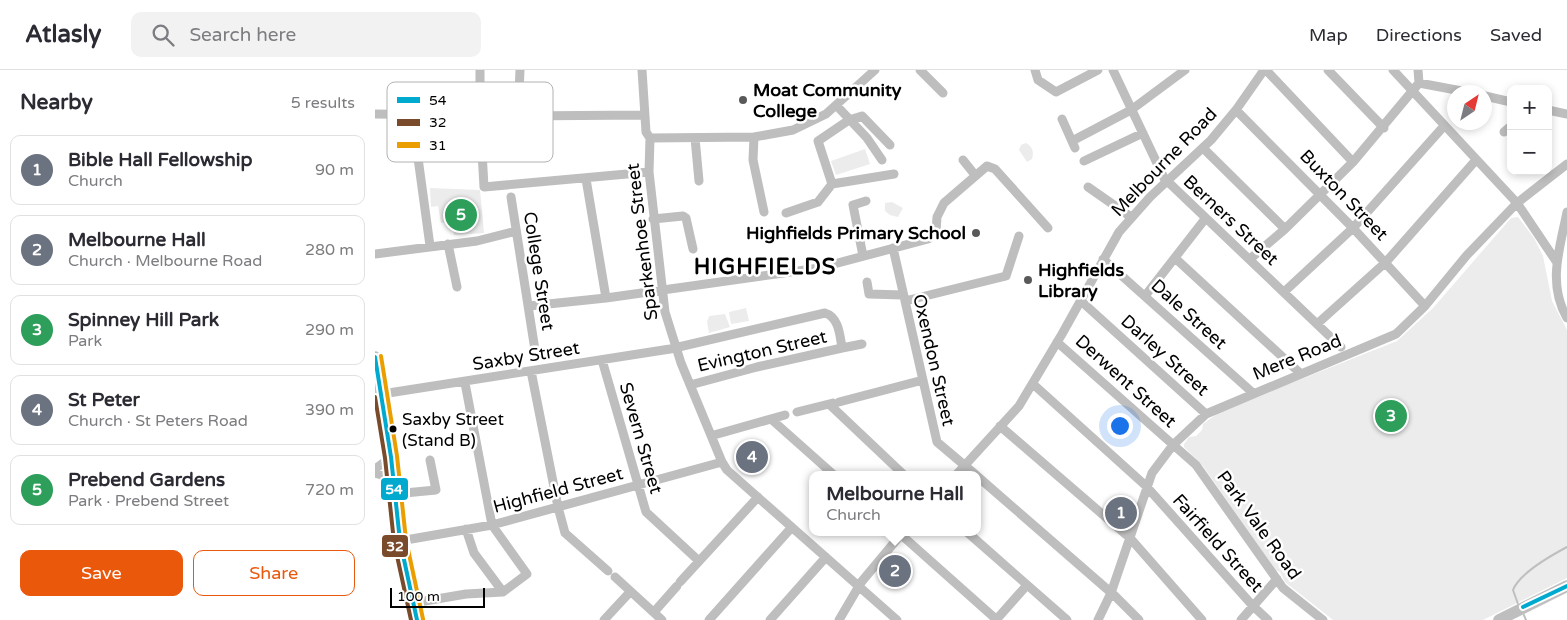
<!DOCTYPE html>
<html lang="en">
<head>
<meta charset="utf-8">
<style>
	body { margin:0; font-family:"Varela Round",sans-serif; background:#f2f2f3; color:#2b2b33 }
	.controls { position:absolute; right:15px; top:15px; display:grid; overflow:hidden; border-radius:10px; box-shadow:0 2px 8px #0003 }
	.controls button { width:45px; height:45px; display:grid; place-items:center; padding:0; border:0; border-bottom:1px solid #e1e1e2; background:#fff; color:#2b2b33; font:25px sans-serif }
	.compass { position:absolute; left:1072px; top:15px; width:45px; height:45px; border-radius:50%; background:#fff; box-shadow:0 2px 8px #0003; rotate:35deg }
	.scale { position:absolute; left:15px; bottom:12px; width:95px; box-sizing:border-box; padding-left:5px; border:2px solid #000; border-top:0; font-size:14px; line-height:18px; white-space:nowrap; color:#000; -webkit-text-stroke:4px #fff; paint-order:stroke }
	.you { position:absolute; left:744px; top:355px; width:18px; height:18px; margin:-12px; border:4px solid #fff; border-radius:50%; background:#1a73e8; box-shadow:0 0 0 8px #1a73e833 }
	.badge { display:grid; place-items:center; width:32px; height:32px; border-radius:50%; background:#ea580c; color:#fff; font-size:16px; font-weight:700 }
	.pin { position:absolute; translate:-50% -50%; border:2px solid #fff; box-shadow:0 1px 5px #0006 }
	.popup { position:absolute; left:434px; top:401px; width:172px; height:65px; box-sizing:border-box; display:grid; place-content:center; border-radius:10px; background:#fff; filter:drop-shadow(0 1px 4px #0005); font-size:16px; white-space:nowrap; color:#7c7c81 }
	.popup b { font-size:19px; color:#2b2b33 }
	.popup::after { content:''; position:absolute; left:50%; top:100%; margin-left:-10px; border:10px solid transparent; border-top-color:#fff }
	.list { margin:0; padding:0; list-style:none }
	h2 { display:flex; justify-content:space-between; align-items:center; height:65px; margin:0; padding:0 20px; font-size:21px }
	h2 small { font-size:16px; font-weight:400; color:#7c7c81 }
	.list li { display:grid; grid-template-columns:32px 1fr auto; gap:15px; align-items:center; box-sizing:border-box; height:70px; margin:0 10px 10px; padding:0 10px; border:1px solid #e1e1e2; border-radius:10px }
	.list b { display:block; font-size:19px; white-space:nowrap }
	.list p { margin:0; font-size:16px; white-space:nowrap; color:#7c7c81 }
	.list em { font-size:16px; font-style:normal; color:#7c7c81 }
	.actions { display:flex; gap:10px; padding:15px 20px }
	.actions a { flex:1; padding:11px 0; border:1px solid #ea580c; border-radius:10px; text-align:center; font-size:18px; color:#ea580c }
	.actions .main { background:#ea580c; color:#fff }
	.icon { flex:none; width:28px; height:28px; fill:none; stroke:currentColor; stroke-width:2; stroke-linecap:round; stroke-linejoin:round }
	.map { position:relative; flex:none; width:1192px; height:550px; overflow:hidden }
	header { display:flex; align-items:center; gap:30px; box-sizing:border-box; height:70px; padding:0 25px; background:#fff; border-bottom:1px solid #e1e1e2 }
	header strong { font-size:24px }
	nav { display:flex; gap:28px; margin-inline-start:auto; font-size:18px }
	.search { width:350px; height:45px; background:#f2f2f3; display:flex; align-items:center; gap:12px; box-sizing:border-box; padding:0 18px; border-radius:10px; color:#7c7c81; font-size:19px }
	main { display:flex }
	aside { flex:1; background:#fff }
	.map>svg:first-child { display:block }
	.green { fill:#ececec }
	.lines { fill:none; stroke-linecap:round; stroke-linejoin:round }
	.stream { stroke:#bfbfbf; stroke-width:2 }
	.major-casing { stroke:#dbdbdb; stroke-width:12 }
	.minor { stroke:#bebebe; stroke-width:9 }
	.major { stroke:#bebebe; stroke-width:11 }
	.bus-1-casing { stroke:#fff; stroke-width:8 }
	.bus-2-casing { stroke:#fff; stroke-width:8 }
	.bus-3-casing { stroke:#fff; stroke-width:8 }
	.bus-1 { stroke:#00a9ce; stroke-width:4 }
	.bus-2 { stroke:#7a4b2a; stroke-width:4 }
	.bus-3 { stroke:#eb9e00; stroke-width:4 }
	.poi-dot { fill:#595959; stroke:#fff; stroke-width:2 }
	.bus-dot { fill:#000; stroke:#fff; stroke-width:2 }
	.labels { text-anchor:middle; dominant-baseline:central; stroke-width:5; stroke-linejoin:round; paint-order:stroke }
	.bus-label { font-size:17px; fill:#000; stroke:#fff; text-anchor:start }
	.poi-label { font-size:18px; font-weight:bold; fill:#000; stroke:#fff; text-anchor:start }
	.street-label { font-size:18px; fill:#000; stroke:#fff }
	.district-label { font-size:22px; font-weight:bold; letter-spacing:1px; fill:#000; stroke:#fff }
	.key { fill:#fff; stroke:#b2b2b2; stroke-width:1 }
	.key-label { font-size:14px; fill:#000 }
	.line-badge { stroke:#fff; stroke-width:2 }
	.badge-label { font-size:14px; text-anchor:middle; font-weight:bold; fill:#fff }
</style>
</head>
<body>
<header>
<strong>Atlasly</strong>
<div class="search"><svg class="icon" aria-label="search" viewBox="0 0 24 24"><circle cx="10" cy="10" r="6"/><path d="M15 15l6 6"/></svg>Search here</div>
<nav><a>Map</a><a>Directions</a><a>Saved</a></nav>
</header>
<main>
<aside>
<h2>Nearby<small>5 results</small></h2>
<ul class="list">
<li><span class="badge" style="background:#6b7280">1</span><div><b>Bible Hall Fellowship</b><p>Church</p></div><em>90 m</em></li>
<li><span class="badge" style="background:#6b7280">2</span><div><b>Melbourne Hall</b><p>Church · Melbourne Road</p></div><em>280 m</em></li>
<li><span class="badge" style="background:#2e9e5b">3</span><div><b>Spinney Hill Park</b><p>Park</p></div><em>290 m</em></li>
<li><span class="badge" style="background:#6b7280">4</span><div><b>St Peter</b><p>Church · St Peters Road</p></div><em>390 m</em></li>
<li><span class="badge" style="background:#2e9e5b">5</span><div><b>Prebend Gardens</b><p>Park · Prebend Street</p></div><em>720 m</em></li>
</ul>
<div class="actions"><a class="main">Save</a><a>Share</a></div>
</aside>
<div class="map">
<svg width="1192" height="550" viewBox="0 0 1192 550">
	<rect width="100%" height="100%" fill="#fff"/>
	<!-- green -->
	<path class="green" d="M 651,73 C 658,77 659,82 657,89 L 652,92 L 644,80 L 646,75 Z
		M 490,79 L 495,94 L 461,105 L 456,91 Z
		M 55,118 L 105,120 L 109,163 L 79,165 L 77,152 L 66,153 L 63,136 L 56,137 Z
		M 517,132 L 528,138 L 523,147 L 515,145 L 510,141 L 510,133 Z
		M 1143,147 L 1159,168 L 1168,186 L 1177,231 L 1192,260 L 1192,508 L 1108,550 L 958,550 L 910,512 L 905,502 L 900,500 L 828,396 L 809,377 L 809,374 L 814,367 L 821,366 L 827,360 L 828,354 L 846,341 L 1022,271 L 1058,238 L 1136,148 Z
		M 371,238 L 374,251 L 356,254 L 354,242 Z
		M 350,244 L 355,257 L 334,263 L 332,252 L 334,246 Z"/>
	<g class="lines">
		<!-- stream -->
		<path class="stream" d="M 1143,534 L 1138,520 C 1144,504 1177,485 1192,477
			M 1148,543 L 1151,550"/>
		<!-- major casing -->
		<g class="major-casing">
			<path id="major" d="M 0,287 L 16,387 L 25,471 L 42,550
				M 1124,550 L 1192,516"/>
		</g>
		<!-- minor -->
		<path class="minor" d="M 105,0 L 105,46 L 109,117 L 274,102
			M 267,0 L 271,62 L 275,68 L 274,102 L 290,242 L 306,293 L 347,392 L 352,400 L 522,550
			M 545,0 L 568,23
			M 660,0 L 663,10 L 681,22 L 723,0
			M 738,0 L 789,108 L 966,277
			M 891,0 L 978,92
			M 953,0 L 1009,58
			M 1018,0 L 1142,133 L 1181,191
			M 1043,0 L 1044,13
			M 1110,26 L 1136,32
			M 461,35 L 492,68 L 507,90
			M 861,40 L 978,158 L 1050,236
			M 1173,40 L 1192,44
			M 0,44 L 143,46 L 269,45
			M 37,44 L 55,176
			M 143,46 L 145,0
			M 687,49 L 700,78
			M 1129,62 L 1136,56
			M 379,67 L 378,90 L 389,142
			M 275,68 L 379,67 L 418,60 L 451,44 L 500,0
			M 320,68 L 324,111
			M 697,71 L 756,40 L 810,0
			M 515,75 L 487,46 L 474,50 L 443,71 L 457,114 L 519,104
			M 828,78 L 910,159
			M 588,90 L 600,105
			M 709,91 L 768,63
			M 211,109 L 231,228
			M 713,117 L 756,147
			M 136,127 L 160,280
			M 1192,142 C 1185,178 1172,213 1192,248
			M 411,143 L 443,132 L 457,114
			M 278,149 L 308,146 L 311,148 L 318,179
			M 73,174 L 82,217
			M 518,178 L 562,372 L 601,405
			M 0,184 L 102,171 L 141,161
			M 488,186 L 478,135 L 491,131
			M 800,188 L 926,304
			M 728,189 L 878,323
			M 875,189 L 910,159 L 978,92 L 1044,13 L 1092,22
			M 492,212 L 494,224 L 528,225
			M 909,222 L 978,158 L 1069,56
			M 770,226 L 830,149
			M 530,231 L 631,206 L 644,166
			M 706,231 L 831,344
			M 154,236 L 231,228 L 444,198 L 553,169 L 561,162 L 562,147 L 569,133 L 612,96 L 620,99 L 673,158
			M 942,254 L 1011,192 L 1101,90
			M 682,272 L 821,395 L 908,518 L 948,550
			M 467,278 L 487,274
			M 227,290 L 271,442 L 324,491
			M 156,301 L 183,437 L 190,463 L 233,501
			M 658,314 L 771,416 L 878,536 L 893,550
			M 7,324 L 295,279 L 450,243 C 464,247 465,266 467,278 L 382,297 L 315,315
			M 464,332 L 548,310
			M 454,334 L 529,405
			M 422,342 L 458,333
			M 396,349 L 459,405
			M 625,356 L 755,468 L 827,550
			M 339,365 L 410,345
			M 0,399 L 16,387
			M 0,403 L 10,406 L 18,416
			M 581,405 L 644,336 L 687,264 L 744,162 L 775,127 L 836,70 L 861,40 L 889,0
			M 602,406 L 740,526 L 764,550
			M 19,424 L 61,420 L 55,390
			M 91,459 L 99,483 L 128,522
			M 523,462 L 622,550
			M 592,462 L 692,550
			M 25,471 L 117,455 L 347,392
			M 240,507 L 287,550
			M 305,512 L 383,427
			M 483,516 L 528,462
			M 38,533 L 91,524 L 128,522 L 152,504 L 117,455 L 90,313
			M 279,542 L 302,516
			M 229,550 L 255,522
			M 334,550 L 417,457
			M 395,550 L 451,487
			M 464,550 L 484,516
			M 621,550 L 652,515
			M 723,550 L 736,523 L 777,403 L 798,375 L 831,344 L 1021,264 L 1050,236 L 1092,185 L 1142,133 L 1192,94
			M 866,550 L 902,509"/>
		<!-- major -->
		<use href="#major" class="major"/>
		<!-- bus-1 casing -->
		<g class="bus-1-casing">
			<path id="bus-1" d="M 0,287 L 16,387 L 25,471 L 42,550
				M 1148,537 L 1192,516"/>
		</g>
		<!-- bus-2 casing -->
		<g class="bus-2-casing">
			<path id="bus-2" d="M 0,327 L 10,388 L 19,472 L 36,550"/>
		</g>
		<!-- bus-3 casing -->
		<g class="bus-3-casing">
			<path id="bus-3" d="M 6,286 L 22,386 L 31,470 L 48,549"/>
		</g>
		<!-- bus-1 -->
		<use href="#bus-1" class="bus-1"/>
		<!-- bus-2 -->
		<use href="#bus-2" class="bus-2"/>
		<!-- bus-3 -->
		<use href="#bus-3" class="bus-3"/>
	</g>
	<!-- markers -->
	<g class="poi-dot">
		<circle cx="368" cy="30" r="5"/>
		<circle cx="601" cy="163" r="5"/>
		<circle cx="653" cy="210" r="5"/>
	</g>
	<circle class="bus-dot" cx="18" cy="359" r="4.5"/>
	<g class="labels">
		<!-- bus labels -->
		<g class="bus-label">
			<text x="27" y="349">Saxby Street<tspan x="27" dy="21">(Stand B)</tspan></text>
		</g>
		<!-- poi labels -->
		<g class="poi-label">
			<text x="378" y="20">Moat Community<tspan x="378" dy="21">College</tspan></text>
			<text x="591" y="163" text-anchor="end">Highfields Primary School</text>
			<text x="663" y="200">Highfields<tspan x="663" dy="21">Library</tspan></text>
		</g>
		<!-- street labels -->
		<g class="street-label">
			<text transform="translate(789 92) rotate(-46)">Melbourne Road</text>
			<text transform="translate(969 125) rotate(46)">Buxton Street</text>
			<text transform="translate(856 150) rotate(43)">Berners Street</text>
			<text transform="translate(267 172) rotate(-97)">Sparkenhoe Street</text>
			<text transform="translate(164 201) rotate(81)">College Street</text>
			<text transform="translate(814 244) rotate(42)">Dale Street</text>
			<text transform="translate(387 281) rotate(-13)">Evington Street</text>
			<text transform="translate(790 285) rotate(42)">Darley Street</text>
			<text transform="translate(151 286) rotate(-9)">Saxby Street</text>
			<text transform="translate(922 287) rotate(-22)">Mere Road</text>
			<text transform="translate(559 290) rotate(77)">Oxendon Street</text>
			<text transform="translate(751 311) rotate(42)">Derwent Street</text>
			<text transform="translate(266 368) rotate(74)">Severn Street</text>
			<text transform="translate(183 420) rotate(-15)">Highfield Street</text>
			<text transform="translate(884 455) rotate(54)">Park Vale Road</text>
			<text transform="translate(843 473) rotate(48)">Fairfield Street</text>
		</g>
		<!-- district labels -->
		<g class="district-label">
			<text x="390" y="197">HIGHFIELDS</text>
		</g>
	</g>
	<!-- legend -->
	<rect x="12" y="12" width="166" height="80" rx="8" class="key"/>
	<rect x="22" y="27" width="23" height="6" fill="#00a9ce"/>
	<rect x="22" y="49" width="23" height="7" fill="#7a4b2a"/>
	<rect x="22" y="72" width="23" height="6" fill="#eb9e00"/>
	<g class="key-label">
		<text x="54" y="35">54</text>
		<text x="54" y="57">32</text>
		<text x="54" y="80">31</text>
	</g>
	<g class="line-badge">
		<rect x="5" y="407" width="29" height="24" rx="5" fill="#00a9ce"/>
		<rect x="6" y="464" width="28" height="24" rx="5" fill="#7a4b2a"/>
	</g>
	<g class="badge-label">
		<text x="19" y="424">54</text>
		<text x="20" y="481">32</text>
	</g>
</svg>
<div class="controls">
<button>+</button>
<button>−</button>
</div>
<svg class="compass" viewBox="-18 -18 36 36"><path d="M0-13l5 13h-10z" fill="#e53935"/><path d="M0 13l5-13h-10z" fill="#7c7c81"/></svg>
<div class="scale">100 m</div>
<div class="you"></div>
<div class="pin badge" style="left:746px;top:443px;background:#6b7280">1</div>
<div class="pin badge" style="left:520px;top:501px;background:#6b7280">2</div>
<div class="popup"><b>Melbourne Hall</b>Church</div>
<div class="pin badge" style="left:1016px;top:346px;background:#2e9e5b">3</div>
<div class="pin badge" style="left:377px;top:387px;background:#6b7280">4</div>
<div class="pin badge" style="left:86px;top:145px;background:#2e9e5b">5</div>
</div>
</main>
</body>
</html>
